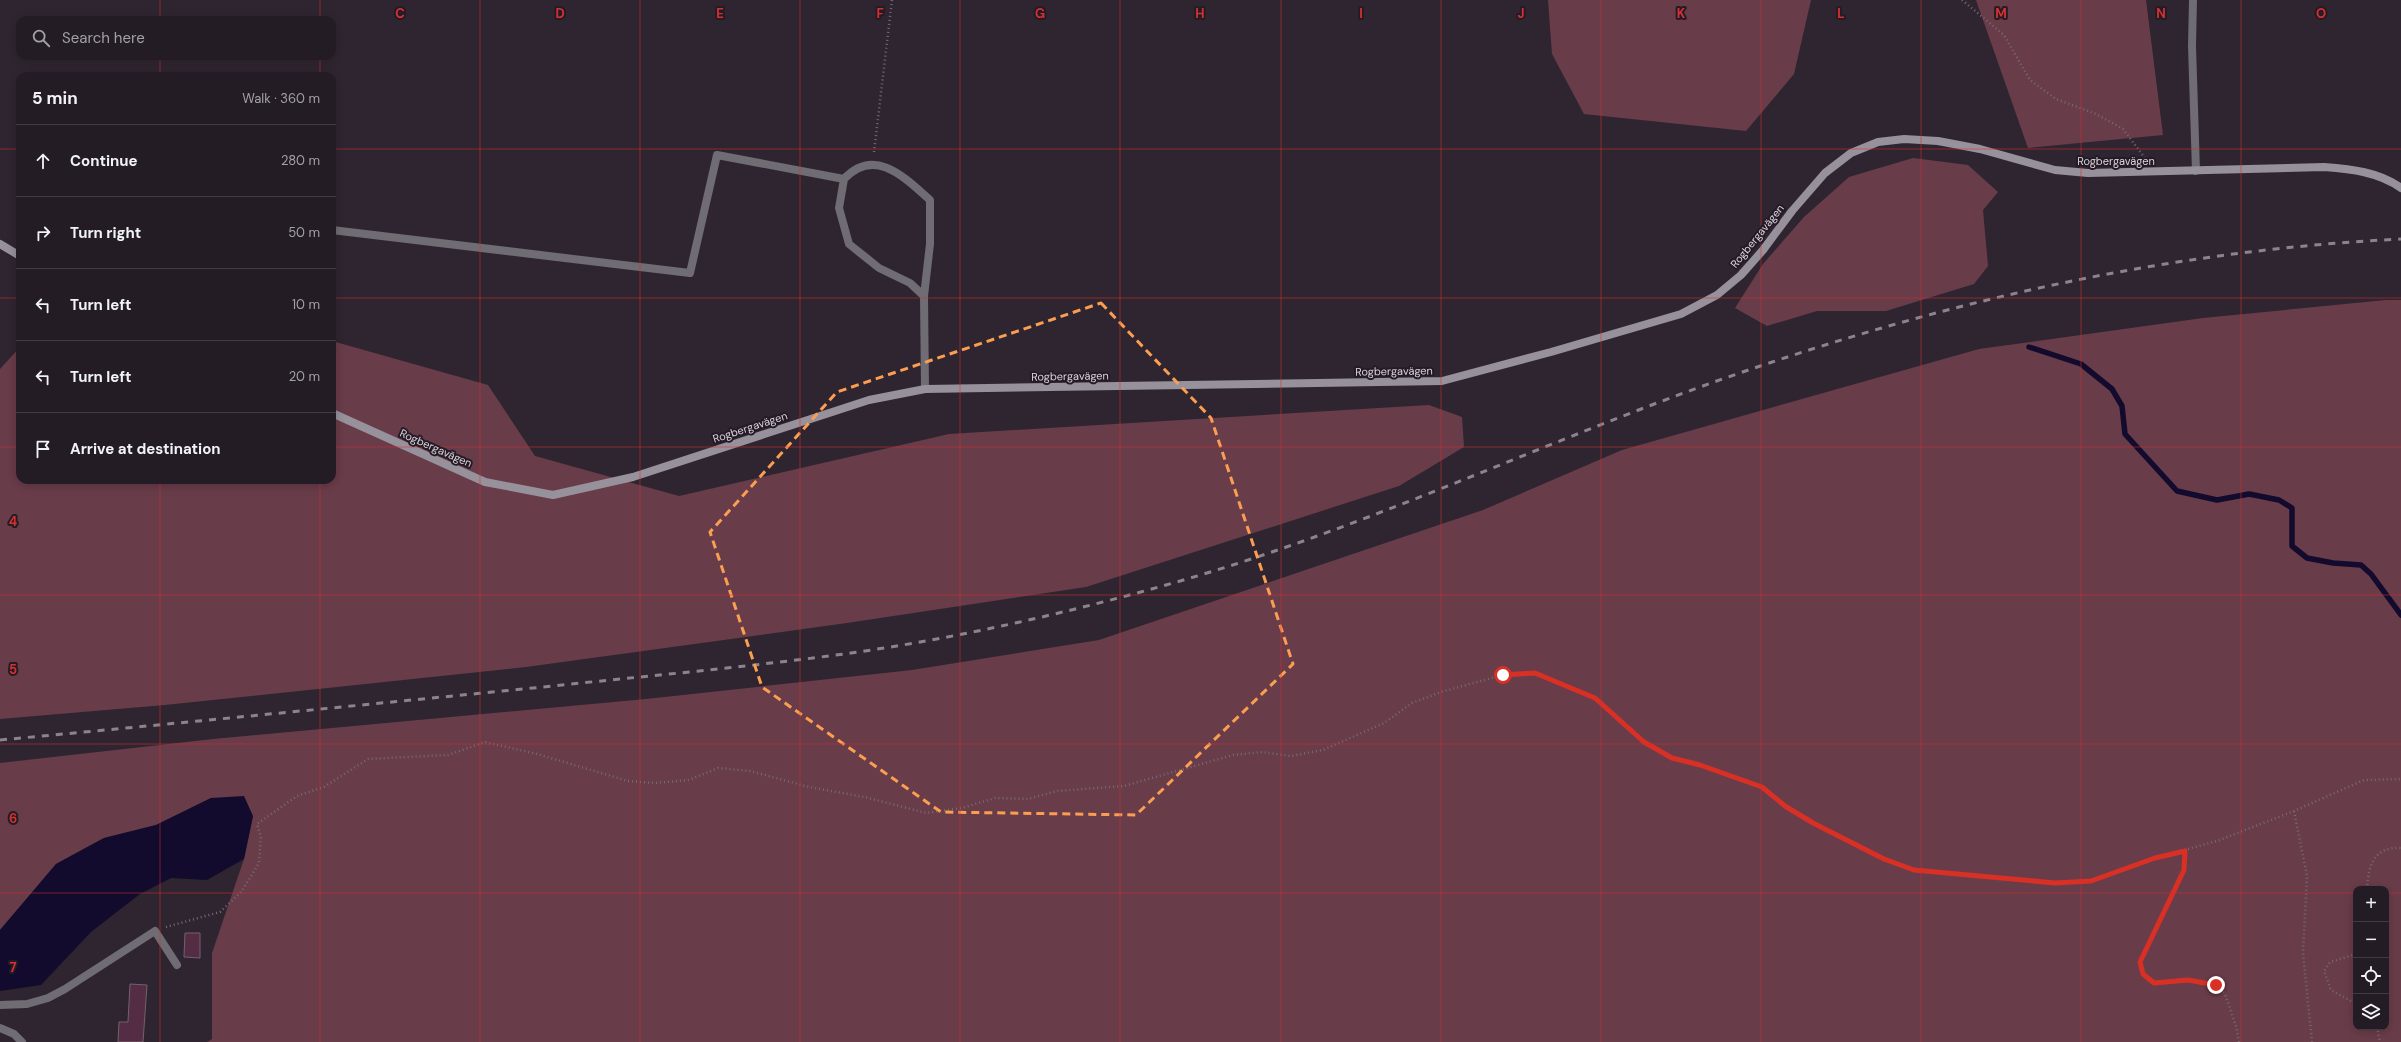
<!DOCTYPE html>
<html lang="en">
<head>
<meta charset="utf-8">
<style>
	body { margin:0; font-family:"DM Sans",sans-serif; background:#2b252c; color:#f1f3f6 }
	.controls { position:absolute; right:12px; bottom:12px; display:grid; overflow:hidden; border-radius:8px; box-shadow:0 2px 10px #0003 }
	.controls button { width:36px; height:36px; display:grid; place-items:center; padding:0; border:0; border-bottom:1px solid #403a41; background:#231c24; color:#f1f3f6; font:20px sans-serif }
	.stop { position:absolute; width:12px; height:12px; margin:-9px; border:3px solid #d93025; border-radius:50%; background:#fff }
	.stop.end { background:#d93025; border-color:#fff; box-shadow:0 1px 4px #0008 }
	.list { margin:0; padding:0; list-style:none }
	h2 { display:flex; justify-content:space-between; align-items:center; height:52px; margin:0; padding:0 16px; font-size:17px }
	h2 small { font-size:13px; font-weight:400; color:#a3a1a6 }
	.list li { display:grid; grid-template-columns:26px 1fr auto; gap:12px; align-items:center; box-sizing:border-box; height:72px; padding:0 16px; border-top:1px solid #403a41 }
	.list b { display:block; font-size:15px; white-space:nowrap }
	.list em { font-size:13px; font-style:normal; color:#a3a1a6 }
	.icon { flex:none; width:22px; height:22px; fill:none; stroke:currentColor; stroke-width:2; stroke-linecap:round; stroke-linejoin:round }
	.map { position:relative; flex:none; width:2401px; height:1042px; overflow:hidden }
	.search { position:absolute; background:#231c24; box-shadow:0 2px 10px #0003; left:16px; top:16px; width:320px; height:44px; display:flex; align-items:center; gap:10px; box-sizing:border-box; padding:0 14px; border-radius:12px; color:#a3a1a6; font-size:15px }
	.panel { position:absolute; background:#231c24; box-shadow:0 2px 10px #0003; left:16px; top:72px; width:320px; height:412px; border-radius:12px }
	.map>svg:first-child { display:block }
	.green { fill:#693c49; fill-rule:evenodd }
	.water { fill:#120b2d }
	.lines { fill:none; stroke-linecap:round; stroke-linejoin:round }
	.stream { stroke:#120b2d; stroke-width:5.5 }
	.building { fill:#542d45; stroke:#72626b }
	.path { stroke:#746b75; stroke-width:2.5; stroke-dasharray:1 3; stroke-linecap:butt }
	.lane { stroke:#6f6c73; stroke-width:8 }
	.street { stroke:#6f6c73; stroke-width:8 }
	.secondary { stroke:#97919c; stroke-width:8 }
	.rail { stroke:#8c848c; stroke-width:3; stroke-dasharray:7 7; stroke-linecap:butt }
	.route { stroke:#d93025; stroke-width:5 }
	.marked { fill:none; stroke:#fb9e51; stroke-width:3; stroke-dasharray:8 5; stroke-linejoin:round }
	.grid { fill:none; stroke:#d63131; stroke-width:1; stroke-opacity:0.55 }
	.labels { text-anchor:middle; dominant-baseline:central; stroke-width:4; stroke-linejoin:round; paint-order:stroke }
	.street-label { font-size:11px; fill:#dad3da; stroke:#251b26 }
	.grid-label { font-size:13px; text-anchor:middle; font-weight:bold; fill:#d63131; stroke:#251b26; stroke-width:4; stroke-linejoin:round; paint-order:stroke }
</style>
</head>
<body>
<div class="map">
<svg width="2401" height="1042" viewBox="0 0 2401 1042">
	<rect width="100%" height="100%" fill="#2f2530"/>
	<!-- green -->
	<path class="green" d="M 1548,0 L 1811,0 L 1794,74 L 1746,131 L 1584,114 L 1552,54 Z
		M 1976,0 L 2146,0 L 2163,135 L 2028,148 Z
		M 1913,158 L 1968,165 L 1998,192 L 1983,210 L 1988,266 L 1974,284 L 1886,311 L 1817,311 L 1767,326 L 1735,308 L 1763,264 L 1804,217 L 1849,177 Z
		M 2386,300 L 2401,300 L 2401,1042 L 207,1042 L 212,1039 L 212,953 L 244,859 L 253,816 L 211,798 L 156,825 L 104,838 L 56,864 L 0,930 L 0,763 L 213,739 L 646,699 L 912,670 L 1099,640 L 1483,510 L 1622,450 L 1979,349 L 2203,318 ZM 2356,889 L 2386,889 L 2386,1027 L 2356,1027 Z
		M 332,341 L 488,385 L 535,456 L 679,496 L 949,434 L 1429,405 L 1462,417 L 1464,447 L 1399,486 L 1086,587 L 847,623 L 526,667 L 165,705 L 0,719 L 0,369 L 20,347 L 20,480 L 332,480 Z"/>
	<!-- water -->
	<path class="water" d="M 244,796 L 253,816 L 244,859 L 207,880 L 171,878 L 140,894 L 91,932 L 41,985 L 0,991 L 0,930 L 56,864 L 104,838 L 156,825 L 211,798 Z"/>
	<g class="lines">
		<!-- stream -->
		<path class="stream" d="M 2029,347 L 2081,364 L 2112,389 L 2122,406 L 2125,434 L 2177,491 L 2217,500 L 2249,494 L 2279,500 L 2292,508 L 2292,546 L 2307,558 L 2333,563 L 2361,565 L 2371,574 L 2401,615"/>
	</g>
	<!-- building -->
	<path class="building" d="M 185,933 L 200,933 L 200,958 L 184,957 Z
		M 130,984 L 147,985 L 143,1042 L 118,1042 L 119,1022 L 128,1022 Z"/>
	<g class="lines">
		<!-- path -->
		<path class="path" d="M 1962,0 L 2004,35 L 2030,80 L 2056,99 L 2096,114 L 2123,129 L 2145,158
			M 874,152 L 892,0
			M 2294,811 L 2307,876 L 2303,953 L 2312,1042
			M 2185,851 L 2184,869 L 2140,962 L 2143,974 L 2154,983 L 2188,980 L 2216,985 L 2225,994 L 2236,1026 L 2239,1042
			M 2367,889 C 2368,866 2374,846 2401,848
			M 166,927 L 220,912 L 242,891 L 259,863 L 261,837 L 257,824 L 297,796 L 324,787 L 368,759 L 448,755 L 485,742 L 537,754 L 628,781 L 655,783 L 689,780 L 718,768 L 750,771 L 809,787 L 864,797 L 926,813 L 962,808 L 995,798 L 1028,799 L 1057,791 L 1124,786 L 1233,755 L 1262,752 L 1291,756 L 1323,750 L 1384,723 L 1412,703 L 1441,692 L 1503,675 L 1535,673 L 1595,698 L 1643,742 L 1672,758 L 1700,765 L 1762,787 L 1785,807 L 1813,823 L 1884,859 L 1914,871 L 2055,883 L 2091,881 L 2155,858 L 2217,841 L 2294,811 L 2364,780 L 2401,779
			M 2356,954 L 2330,962 L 2324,971 L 2331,990 L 2356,1004
			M 2377,1027 L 2380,1042"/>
		<!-- lane -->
		<path class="lane" d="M 0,1005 L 27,1004 L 48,998 L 65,989 L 155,931 L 177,965"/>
		<!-- street -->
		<path class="street" d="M 2193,0 L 2192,46 L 2196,171
			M 844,179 C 875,146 905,178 930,200 L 930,244 L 924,296
			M 332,230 L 690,273 L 717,155 L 844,179 L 839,208 L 849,244 L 879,268 L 910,283 L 924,296 L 925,389
			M 0,1028 L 14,1034 L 22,1042"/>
		<!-- secondary -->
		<path class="secondary" d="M 0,244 L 20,256
			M 332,413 L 485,482 L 553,495 L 633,477 L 869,400 L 925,389 L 1442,381 L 1551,352 L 1681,314 L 1717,295 L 1741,275 L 1763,250 L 1792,211 L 1825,173 L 1851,153 L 1878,142 L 1904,139 L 1938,141 L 1980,149 L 2055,170 L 2088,173 L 2324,167 C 2351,169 2379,172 2401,188"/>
		<!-- rail -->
		<path class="rail" d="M 0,740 C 181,723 362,705 543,687 C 646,676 749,667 851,653 C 957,638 1063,614 1166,585 C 1349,534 1521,452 1700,387 C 1928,305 2158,251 2401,239"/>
	</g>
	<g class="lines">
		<!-- route -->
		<path class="route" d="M 1503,675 L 1535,673 L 1595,698 L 1644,742 L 1672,758 L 1700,765 L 1762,787 L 1785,806 L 1813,823 L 1884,859 L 1914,870 L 2055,883 L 2091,881 L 2155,858 L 2185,851 L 2184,870 L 2140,962 L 2143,974 L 2154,983 L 2188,980 L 2216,985"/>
	</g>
	<!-- marked area -->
	<path class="marked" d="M 1101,303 L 1211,418 L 1293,664 L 1136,815 L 941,812 L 762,687 L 710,532 L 837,392 Z"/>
	<!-- grid -->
	<path class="grid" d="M 160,0 L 160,20M 320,0 L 320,20M 480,0 L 480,1042M 640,0 L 640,1042M 800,0 L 800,1042M 960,0 L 960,1042M 1120,0 L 1120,1042M 1281,0 L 1281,1042M 1441,0 L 1441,1042M 1601,0 L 1601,1042M 1761,0 L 1761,1042M 1921,0 L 1921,1042M 2081,0 L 2081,1042M 2241,0 L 2241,1042M 160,56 L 160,76M 320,56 L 320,76M 0,149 L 20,149M 332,149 L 2401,149M 0,298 L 20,298M 332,298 L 2401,298M 0,447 L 20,447M 332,447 L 2401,447M 160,480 L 160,1042M 320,480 L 320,1042M 0,595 L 2401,595M 0,744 L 2401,744M 0,893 L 2356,893M 2386,893 L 2401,893"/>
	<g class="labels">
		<!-- street labels -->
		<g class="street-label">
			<text x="2116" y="161">Rogbergavägen</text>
			<text transform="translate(1757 236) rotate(-51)">Rogbergavägen</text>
			<text transform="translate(1394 371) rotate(-1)">Rogbergavägen</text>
			<text transform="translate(1070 376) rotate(-1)">Rogbergavägen</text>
			<text transform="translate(750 427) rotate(-18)">Rogbergavägen</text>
			<text transform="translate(436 448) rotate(24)">Rogbergavägen</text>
		</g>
	</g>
	<g class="grid-label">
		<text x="400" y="18">C</text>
		<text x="560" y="18">D</text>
		<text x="720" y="18">E</text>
		<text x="880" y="18">F</text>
		<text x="1040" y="18">G</text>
		<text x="1200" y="18">H</text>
		<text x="1361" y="18">I</text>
		<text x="1521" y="18">J</text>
		<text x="1681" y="18">K</text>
		<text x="1841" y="18">L</text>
		<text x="2001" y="18">M</text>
		<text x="2161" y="18">N</text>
		<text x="2321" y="18">O</text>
		<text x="13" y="526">4</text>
		<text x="13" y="674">5</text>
		<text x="13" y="823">6</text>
		<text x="13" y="972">7</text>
	</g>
</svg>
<div class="controls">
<button>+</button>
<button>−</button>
<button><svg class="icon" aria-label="locate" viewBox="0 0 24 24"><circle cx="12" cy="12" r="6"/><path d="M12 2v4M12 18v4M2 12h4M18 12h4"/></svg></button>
<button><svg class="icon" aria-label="layers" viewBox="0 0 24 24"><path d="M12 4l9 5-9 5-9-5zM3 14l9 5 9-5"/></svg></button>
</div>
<div class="stop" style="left:1503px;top:675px"></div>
<div class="stop end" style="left:2216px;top:985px"></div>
<div class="search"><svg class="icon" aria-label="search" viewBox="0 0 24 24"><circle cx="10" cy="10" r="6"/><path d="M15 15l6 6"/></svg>Search here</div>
<section class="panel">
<h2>5 min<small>Walk · 360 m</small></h2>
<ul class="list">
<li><svg class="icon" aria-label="ahead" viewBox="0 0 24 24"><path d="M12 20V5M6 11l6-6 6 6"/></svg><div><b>Continue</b></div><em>280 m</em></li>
<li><svg class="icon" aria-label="right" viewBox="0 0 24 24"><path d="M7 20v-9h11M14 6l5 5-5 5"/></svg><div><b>Turn right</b></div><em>50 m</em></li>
<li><svg class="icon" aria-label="left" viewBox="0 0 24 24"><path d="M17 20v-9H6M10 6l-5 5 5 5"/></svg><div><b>Turn left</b></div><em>10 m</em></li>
<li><svg class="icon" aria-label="left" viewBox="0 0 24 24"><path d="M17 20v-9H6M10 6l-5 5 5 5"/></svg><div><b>Turn left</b></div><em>20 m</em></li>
<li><svg class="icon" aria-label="arrive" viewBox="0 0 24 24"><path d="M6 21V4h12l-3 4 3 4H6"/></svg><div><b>Arrive at destination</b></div></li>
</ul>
</section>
</div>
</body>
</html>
